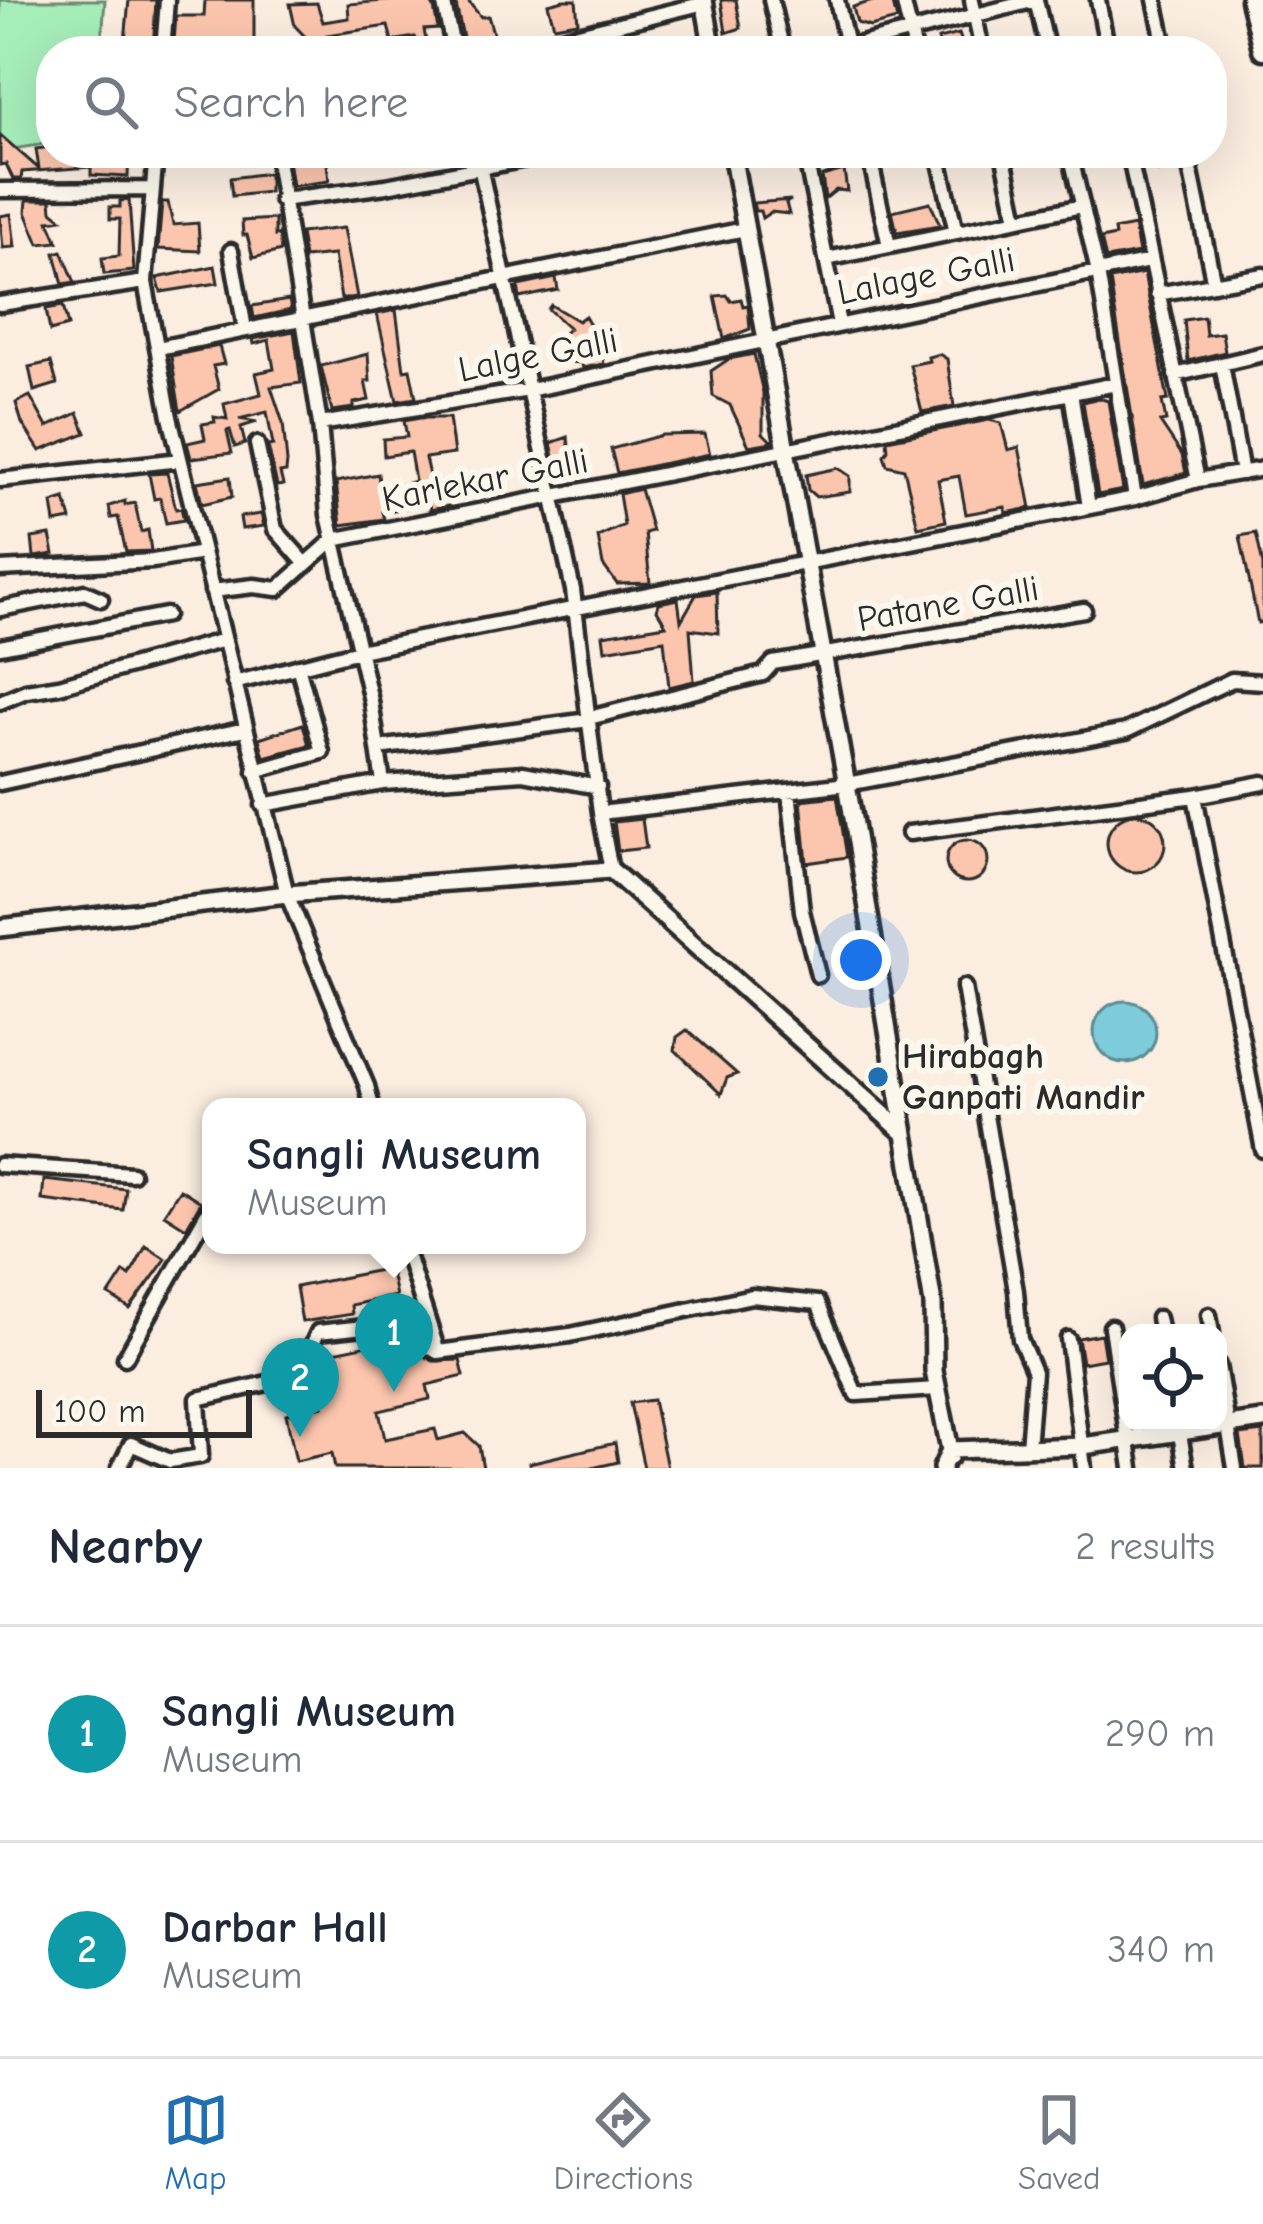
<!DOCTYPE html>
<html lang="en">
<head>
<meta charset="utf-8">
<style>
	body { margin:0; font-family:"Comic Neue",sans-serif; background:#f2f2f3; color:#1f2937 }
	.controls { position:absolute; right:36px; bottom:36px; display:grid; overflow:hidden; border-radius:24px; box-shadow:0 12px 48px #0002 }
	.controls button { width:108px; height:108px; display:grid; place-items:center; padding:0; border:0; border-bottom:3px solid #e0e1e3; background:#fff; color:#1f2937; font:60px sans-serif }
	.scale { position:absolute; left:36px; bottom:30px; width:216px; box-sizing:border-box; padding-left:12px; border:6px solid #2b2b2b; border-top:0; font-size:33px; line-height:42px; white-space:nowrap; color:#2b2b2b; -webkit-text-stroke:9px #fbf7ec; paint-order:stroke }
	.you { position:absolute; left:861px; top:960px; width:42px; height:42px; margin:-30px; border:9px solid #fff; border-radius:50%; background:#1a73e8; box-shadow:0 0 0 18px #1a73e833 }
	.badge { display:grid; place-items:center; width:78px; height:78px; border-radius:50%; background:#1f6fb2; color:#fff; font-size:39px; font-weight:700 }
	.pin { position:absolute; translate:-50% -99px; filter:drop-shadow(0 3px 6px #0008) }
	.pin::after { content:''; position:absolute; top:63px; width:42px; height:36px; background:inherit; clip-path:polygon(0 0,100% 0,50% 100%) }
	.popup { position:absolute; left:202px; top:1098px; width:384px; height:156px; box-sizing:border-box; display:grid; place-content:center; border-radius:24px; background:#fff; filter:drop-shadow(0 3px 9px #0005); font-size:39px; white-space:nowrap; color:#747a83 }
	.popup b { font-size:45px; color:#1f2937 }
	.popup::after { content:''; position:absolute; left:50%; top:100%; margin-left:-24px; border:24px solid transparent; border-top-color:#fff }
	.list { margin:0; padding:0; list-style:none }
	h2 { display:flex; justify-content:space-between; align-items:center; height:156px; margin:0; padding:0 48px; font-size:51px }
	h2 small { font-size:39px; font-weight:400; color:#747a83 }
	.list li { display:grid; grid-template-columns:78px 1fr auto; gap:36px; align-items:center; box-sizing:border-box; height:216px; padding:0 48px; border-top:3px solid #e0e1e3 }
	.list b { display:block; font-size:45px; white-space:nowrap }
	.list p { margin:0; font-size:39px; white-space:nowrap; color:#747a83 }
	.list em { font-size:39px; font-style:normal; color:#747a83 }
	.icon { flex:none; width:66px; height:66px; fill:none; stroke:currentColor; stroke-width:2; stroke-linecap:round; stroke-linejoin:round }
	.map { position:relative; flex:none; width:1263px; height:1468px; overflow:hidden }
	.search { position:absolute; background:#fff; box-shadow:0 12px 48px #0002; left:36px; right:36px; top:36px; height:132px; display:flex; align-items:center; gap:30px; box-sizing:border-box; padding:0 42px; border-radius:48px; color:#747a83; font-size:45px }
	.sheet { height:588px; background:#fff }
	nav { display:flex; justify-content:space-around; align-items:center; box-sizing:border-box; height:168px; border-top:3px solid #e0e1e3; background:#fff; font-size:33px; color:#747a83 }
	nav a { display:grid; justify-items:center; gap:6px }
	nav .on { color:#1f6fb2 }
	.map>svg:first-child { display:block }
	.green { fill:#a6edb9; stroke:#688c72; stroke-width:3 }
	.water { fill:#7dcbdb; stroke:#5c8b95; stroke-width:3 }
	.building { fill:#fcc6ae; stroke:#2b2b2b; stroke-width:3 }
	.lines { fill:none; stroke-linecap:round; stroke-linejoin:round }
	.minor-casing { stroke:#2b2b2b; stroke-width:21 }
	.tertiary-casing { stroke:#2b2b2b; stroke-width:24 }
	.secondary-casing { stroke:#2b2b2b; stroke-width:27 }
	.minor { stroke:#fbf7ec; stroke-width:12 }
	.tertiary { stroke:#fbf7ec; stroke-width:15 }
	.secondary { stroke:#fbf7ec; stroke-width:18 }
	.poi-dot { fill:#1f6fb2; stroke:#fbf7ec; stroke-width:4.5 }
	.labels { text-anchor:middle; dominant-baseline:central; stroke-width:12; stroke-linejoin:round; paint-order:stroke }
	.street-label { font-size:36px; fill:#2b2b2b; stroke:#fbf7ec }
	.poi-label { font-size:36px; font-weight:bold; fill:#2b2b2b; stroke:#fbf7ec; text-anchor:start }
</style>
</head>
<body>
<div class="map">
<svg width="1263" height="1468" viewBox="0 0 1263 1468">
	<rect width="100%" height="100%" fill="#fbede0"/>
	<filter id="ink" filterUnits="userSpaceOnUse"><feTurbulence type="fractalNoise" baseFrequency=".00833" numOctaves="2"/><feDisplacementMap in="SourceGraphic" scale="24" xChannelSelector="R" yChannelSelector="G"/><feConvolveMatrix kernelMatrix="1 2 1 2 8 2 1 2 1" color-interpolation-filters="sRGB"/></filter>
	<g filter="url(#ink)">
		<!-- green -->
		<path class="green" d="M 0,0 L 105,0 L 101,51 L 51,51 L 51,143 L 0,151 Z"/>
		<!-- water -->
		<path class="water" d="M1094 1032a31 31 0 1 1 62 0a31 31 0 1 1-62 0Z"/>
		<!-- building -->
		<path class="building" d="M 129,0 L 156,0 L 153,51 L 124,51 Z
			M 205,0 L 254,0 L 254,43 L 174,42 L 176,16 L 204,16 Z
			M 396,0 L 429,0 L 434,8 L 438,29 L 424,30 L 428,51 L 422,51 L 415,37 L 392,41 L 388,26 L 327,35 L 329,51 L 319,51 L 295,26 L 290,4 L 317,3 L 323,22 L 349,18 L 348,4 Z
			M 455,0 L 467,0 L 481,17 L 488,16 L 494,36 L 487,38 L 491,51 L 466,51 Z
			M 564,0 L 576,0 L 578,22 L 554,26 L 548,4 Z
			M 721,0 L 736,0 L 741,28 L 726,33 Z
			M 876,0 L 892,0 L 897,20 L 870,27 L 857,23 L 853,7 Z
			M 959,34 L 965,51 L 941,51 L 938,39 Z
			M 277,39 L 280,51 L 246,51 L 245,45 Z
			M 0,135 L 39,169 L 36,149 L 51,147 L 51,153 L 129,153 L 128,177 L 91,175 L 91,167 L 22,172 L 21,179 L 13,179 L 6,164 L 0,165 Z
			M 287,153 L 300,153 L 301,160 L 326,155 L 329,181 L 292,186 Z
			M 1177,153 L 1179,166 L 1158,171 L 1155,158 Z
			M 844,170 L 847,191 L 836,190 L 825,199 L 822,176 Z
			M 269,173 L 269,192 L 232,196 L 230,178 Z
			M 27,200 L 51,200 L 52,211 L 62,219 L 49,221 L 58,242 L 39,244 L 26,212 Z
			M 129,200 L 134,271 L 104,274 L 102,258 L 119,256 L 120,219 L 110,219 L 110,207 L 120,207 L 120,201 Z
			M 791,200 L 786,203 L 789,214 L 771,212 L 762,218 L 760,211 L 755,211 L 753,203 Z
			M 162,202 L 168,202 L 173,225 L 198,223 L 200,251 L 158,249 Z
			M 930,202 L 940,225 L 897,232 L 892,211 Z
			M 11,214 L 15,247 L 3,248 L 0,216 Z
			M 275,219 L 275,236 L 279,235 L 281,251 L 253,258 L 247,235 L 243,235 L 242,221 Z
			M 1134,226 L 1139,253 L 1106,259 L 1101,239 L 1115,236 L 1114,230 Z
			M 344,228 L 357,297 L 341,299 L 334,255 L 304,258 L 300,233 Z
			M 62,251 L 74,280 L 75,282 L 63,284 L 55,253 Z
			M 215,266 L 218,283 L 161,292 L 157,278 Z
			M 1144,273 L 1168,400 L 1162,401 L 1166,421 L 1160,422 L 1182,455 L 1186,473 L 1143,485 L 1110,280 Z
			M 556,278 L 558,290 L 520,298 L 518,286 Z
			M 727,295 L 731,301 L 741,299 L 743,306 L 748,305 L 750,329 L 724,339 L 715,296 Z
			M 289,300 L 291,310 L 254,318 L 252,306 Z
			M 551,305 L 578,321 L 585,316 L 599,340 L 604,364 L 583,368 L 581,363 L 571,362 L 561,336 L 569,328 L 548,309 Z
			M 63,306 L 68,326 L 50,331 L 46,309 Z
			M 396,310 L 404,370 L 410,369 L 416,398 L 397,401 L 377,314 Z
			M 1204,317 L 1206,335 L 1222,333 L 1225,352 L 1188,361 L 1184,320 Z
			M 294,331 L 301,383 L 271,387 L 283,423 L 287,462 L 286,472 L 280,473 L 283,485 L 277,486 L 268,446 L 273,445 L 267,412 L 239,419 L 257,422 L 241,427 L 245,444 L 235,447 L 230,430 L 227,431 L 232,453 L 191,458 L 187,443 L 205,439 L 202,424 L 215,422 L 214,417 L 227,419 L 224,404 L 261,394 L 256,373 L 274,369 L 269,340 L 254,344 L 253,339 Z
			M 219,346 L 224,364 L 213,366 L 219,389 L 180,411 L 171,356 Z
			M 368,354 L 370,381 L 365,381 L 369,400 L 354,403 L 354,408 L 332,411 L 321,366 Z
			M 754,354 L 763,393 L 763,433 L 772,442 L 749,446 L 730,405 L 713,396 L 711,371 L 729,359 Z
			M 939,354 L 947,359 L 954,406 L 922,412 L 910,365 L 929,361 L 928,357 Z
			M 51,362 L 57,384 L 34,391 L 29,367 Z
			M 30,396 L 47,427 L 78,413 L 86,433 L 40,451 L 22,423 L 16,403 Z
			M 1099,398 L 1108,401 L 1123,490 L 1098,495 L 1083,402 Z
			M 420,418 L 449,418 L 454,454 L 425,458 L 431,484 L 445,481 L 449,506 L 430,510 L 429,504 L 382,512 L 384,519 L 341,525 L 336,482 L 378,474 L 380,491 L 415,481 L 410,452 L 384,456 L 383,439 L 407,437 L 404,421 Z
			M 989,420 L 1001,423 L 1008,450 L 1019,447 L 1031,508 L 1006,513 L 1005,507 L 966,514 L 959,476 L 938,480 L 946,521 L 918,527 L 904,469 L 887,465 L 884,455 L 888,450 L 887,440 Z
			M 705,434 L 710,454 L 617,473 L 611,449 L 662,435 Z
			M 568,437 L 570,457 L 555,461 L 551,443 Z
			M 838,468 L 850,476 L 850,492 L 816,497 L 808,490 L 806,475 Z
			M 167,473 L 176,509 L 181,508 L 184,520 L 166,523 L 160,498 L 154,499 L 149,474 Z
			M 230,477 L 232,497 L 202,504 L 197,482 Z
			M 640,489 L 652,531 L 645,533 L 650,583 L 617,584 L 603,565 L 598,537 L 624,525 L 619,494 Z
			M 65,499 L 71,520 L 55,523 L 52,503 Z
			M 125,501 L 125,505 L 135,503 L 141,532 L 148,530 L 151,551 L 126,552 L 118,517 L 111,518 L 109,506 Z
			M 261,514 L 264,526 L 242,529 L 240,517 Z
			M 1256,533 L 1263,565 L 1263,622 L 1258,623 L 1240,536 Z
			M 50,535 L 54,554 L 34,557 L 32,538 Z
			M 717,592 L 718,633 L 690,629 L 694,681 L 669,687 L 664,640 L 605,650 L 603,635 L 666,625 L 657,610 L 659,603 L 678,599 L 681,621 L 696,595 Z
			M 303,724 L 309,745 L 264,757 L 259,738 Z
			M 837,796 L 847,857 L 807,863 L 801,800 Z
			M1107 843a29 29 0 1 1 58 0a29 29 0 1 1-58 0Z
			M 642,819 L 646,848 L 618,851 L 614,822 Z
			M946 861a21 21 0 1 1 42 0a21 21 0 1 1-42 0Z
			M 687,1030 L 737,1074 L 727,1078 L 721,1094 L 675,1050 L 677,1037 Z
			M 44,1180 L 126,1189 L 123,1210 L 42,1200 Z
			M 180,1189 L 201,1202 L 186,1228 L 164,1214 Z
			M 146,1246 L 166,1259 L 130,1309 L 109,1295 L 124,1272 L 130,1276 Z
			M 390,1268 L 396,1296 L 351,1305 L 352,1314 L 302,1322 L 296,1287 Z
			M 1101,1334 L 1105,1359 L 1082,1363 L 1078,1338 Z
			M 397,1339 L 433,1361 L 460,1360 L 464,1376 L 427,1385 L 430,1399 L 379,1411 L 385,1439 L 435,1429 L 438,1440 L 465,1433 L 479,1446 L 483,1468 L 335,1468 L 332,1453 L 296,1461 L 286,1414 L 323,1406 L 314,1366 L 319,1355 Z
			M 653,1400 L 667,1468 L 644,1468 L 630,1403 Z
			M 1263,1432 L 1263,1468 L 1245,1468 L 1240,1435 Z
			M 615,1443 L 618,1462 L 592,1468 L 530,1468 L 529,1463 Z"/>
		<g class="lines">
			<!-- minor casing -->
			<g class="minor-casing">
				<path id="minor" d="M 443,0 L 454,51
					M 771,0 L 783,51
					M 837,0 L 848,50
					M 903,0 L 915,51
					M 972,0 L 982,51
					M 1036,0 L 1048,51
					M 1098,0 L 1108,51
					M 1155,0 L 1166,51
					M 163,51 L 167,0
					M 509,51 L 705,3
					M 833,51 L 1036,0
					M 156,153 L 145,282 L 170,417 L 287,894 L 367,1086 L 372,1107
					M 276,153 L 320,424 L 328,515 L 371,701 L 383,783
					M 477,153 L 573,590 L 600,813 L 611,870
					M 805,153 L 839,324
					M 869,153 L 889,246
					M 938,153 L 956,232
					M 1003,153 L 1017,219
					M 1129,153 L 1198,480
					M 1187,153 L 1214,284
					M 0,190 L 153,189
					M 281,200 L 386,186 L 558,153
					M 231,251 L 245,329
					M 827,259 L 1082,206
					M 1157,294 L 1263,275
					M 0,304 L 145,282
					M 158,348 L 745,229
					M 1222,364 L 1242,473
					M 1175,375 L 1263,354
					M 1071,393 L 1089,507
					M 320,424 L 529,390 L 1150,261
					M 257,444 L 275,529 L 305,563
					M 0,480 L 180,460
					M 1135,498 L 1198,480 L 1263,469
					M 0,569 L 153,561 L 203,553
					M 212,591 L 254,586 L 278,589 L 333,540 L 1116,384
					M 0,609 L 85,592 L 101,599
					M 0,647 L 166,615
					M 234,683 L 359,651 L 1135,498 L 1098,272 L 1070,153
					M 0,702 L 26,691 L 59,686 L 224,640
					M 589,718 L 763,674 L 773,663 L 1084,610
					M 378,748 L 589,720
					M 255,771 L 322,752 L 298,666
					M 0,783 L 245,729
					M 789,791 L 802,911 L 818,975
					M 1195,796 L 1263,1150
					M 263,805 L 383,783 L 523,773 L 598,787
					M 600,813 L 847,784 L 1126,731 L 1232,680 L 1263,682
					M 909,833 L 1195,796 L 1263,783
					M 964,987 L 1016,1291 L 1020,1339 L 1034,1372 L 1028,1448
					M 0,1165 L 132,1174
					M 404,1245 L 438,1352 L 570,1335 L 752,1296 L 818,1303 L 856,1394 L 937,1389
					M 1209,1315 L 1212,1333
					M 1158,1318 L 1161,1333
					M 1111,1327 L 1132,1468
					M 1068,1339 L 1084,1468
					M 125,1358 L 211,1206
					M 1218,1365 L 1235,1468
					M 1178,1423 L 1186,1468
					M 119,1468 L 131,1444 L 170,1461 L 201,1456 L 198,1399 L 298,1376 L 318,1332 L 392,1324 L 437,1352"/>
			</g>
			<!-- tertiary casing -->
			<g class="tertiary-casing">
				<path id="tertiary" d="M 704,0 L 713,51
					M 732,153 L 853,818 L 933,1304 L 934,1371 L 950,1450 L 942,1468
					M 0,928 L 287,894 L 611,870 L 902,1131
					M 950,1456 L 950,1450 L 1083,1446 L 1263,1420"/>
			</g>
			<!-- secondary casing -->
			<g class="secondary-casing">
				<path id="secondary" d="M 1251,0 L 1263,49"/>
			</g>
			<!-- minor -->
			<use href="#minor" class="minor"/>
			<!-- tertiary -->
			<use href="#tertiary" class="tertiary"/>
			<!-- secondary -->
			<use href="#secondary" class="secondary"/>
		</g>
	</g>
	<!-- markers -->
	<circle class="poi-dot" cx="878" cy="1077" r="12"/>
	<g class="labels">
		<!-- street labels -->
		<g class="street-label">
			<text transform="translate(926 276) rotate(-11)">Lalage Galli</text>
			<text transform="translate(538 355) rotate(-11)">Lalge Galli</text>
			<text transform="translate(485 480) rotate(-11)">Karlekar Galli</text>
			<text transform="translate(948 604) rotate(-10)">Patane Galli</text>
		</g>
		<!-- poi labels -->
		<g class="poi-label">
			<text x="902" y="1056">Hirabagh<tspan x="902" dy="41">Ganpati Mandir</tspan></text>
		</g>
	</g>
</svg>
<div class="controls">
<button><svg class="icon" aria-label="locate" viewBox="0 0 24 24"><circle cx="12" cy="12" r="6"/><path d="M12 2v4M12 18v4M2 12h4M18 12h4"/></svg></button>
</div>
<div class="scale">100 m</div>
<div class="you"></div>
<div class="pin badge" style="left:394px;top:1392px;background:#0f9aa8">1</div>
<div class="popup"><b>Sangli Museum</b>Museum</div>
<div class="pin badge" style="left:300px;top:1437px;background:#0f9aa8">2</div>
<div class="search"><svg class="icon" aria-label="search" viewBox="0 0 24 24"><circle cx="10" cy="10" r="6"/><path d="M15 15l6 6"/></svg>Search here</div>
</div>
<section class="sheet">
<h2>Nearby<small>2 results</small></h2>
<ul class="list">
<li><span class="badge" style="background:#0f9aa8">1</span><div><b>Sangli Museum</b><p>Museum</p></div><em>290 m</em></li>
<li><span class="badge" style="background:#0f9aa8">2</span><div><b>Darbar Hall</b><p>Museum</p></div><em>340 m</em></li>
</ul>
</section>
<nav>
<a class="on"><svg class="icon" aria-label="map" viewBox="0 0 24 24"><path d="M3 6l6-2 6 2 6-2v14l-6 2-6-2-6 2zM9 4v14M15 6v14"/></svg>Map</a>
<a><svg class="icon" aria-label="directions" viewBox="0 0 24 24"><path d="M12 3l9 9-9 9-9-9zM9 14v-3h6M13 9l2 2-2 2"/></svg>Directions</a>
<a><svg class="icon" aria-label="saved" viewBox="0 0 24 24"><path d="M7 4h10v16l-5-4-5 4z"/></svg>Saved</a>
</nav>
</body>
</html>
